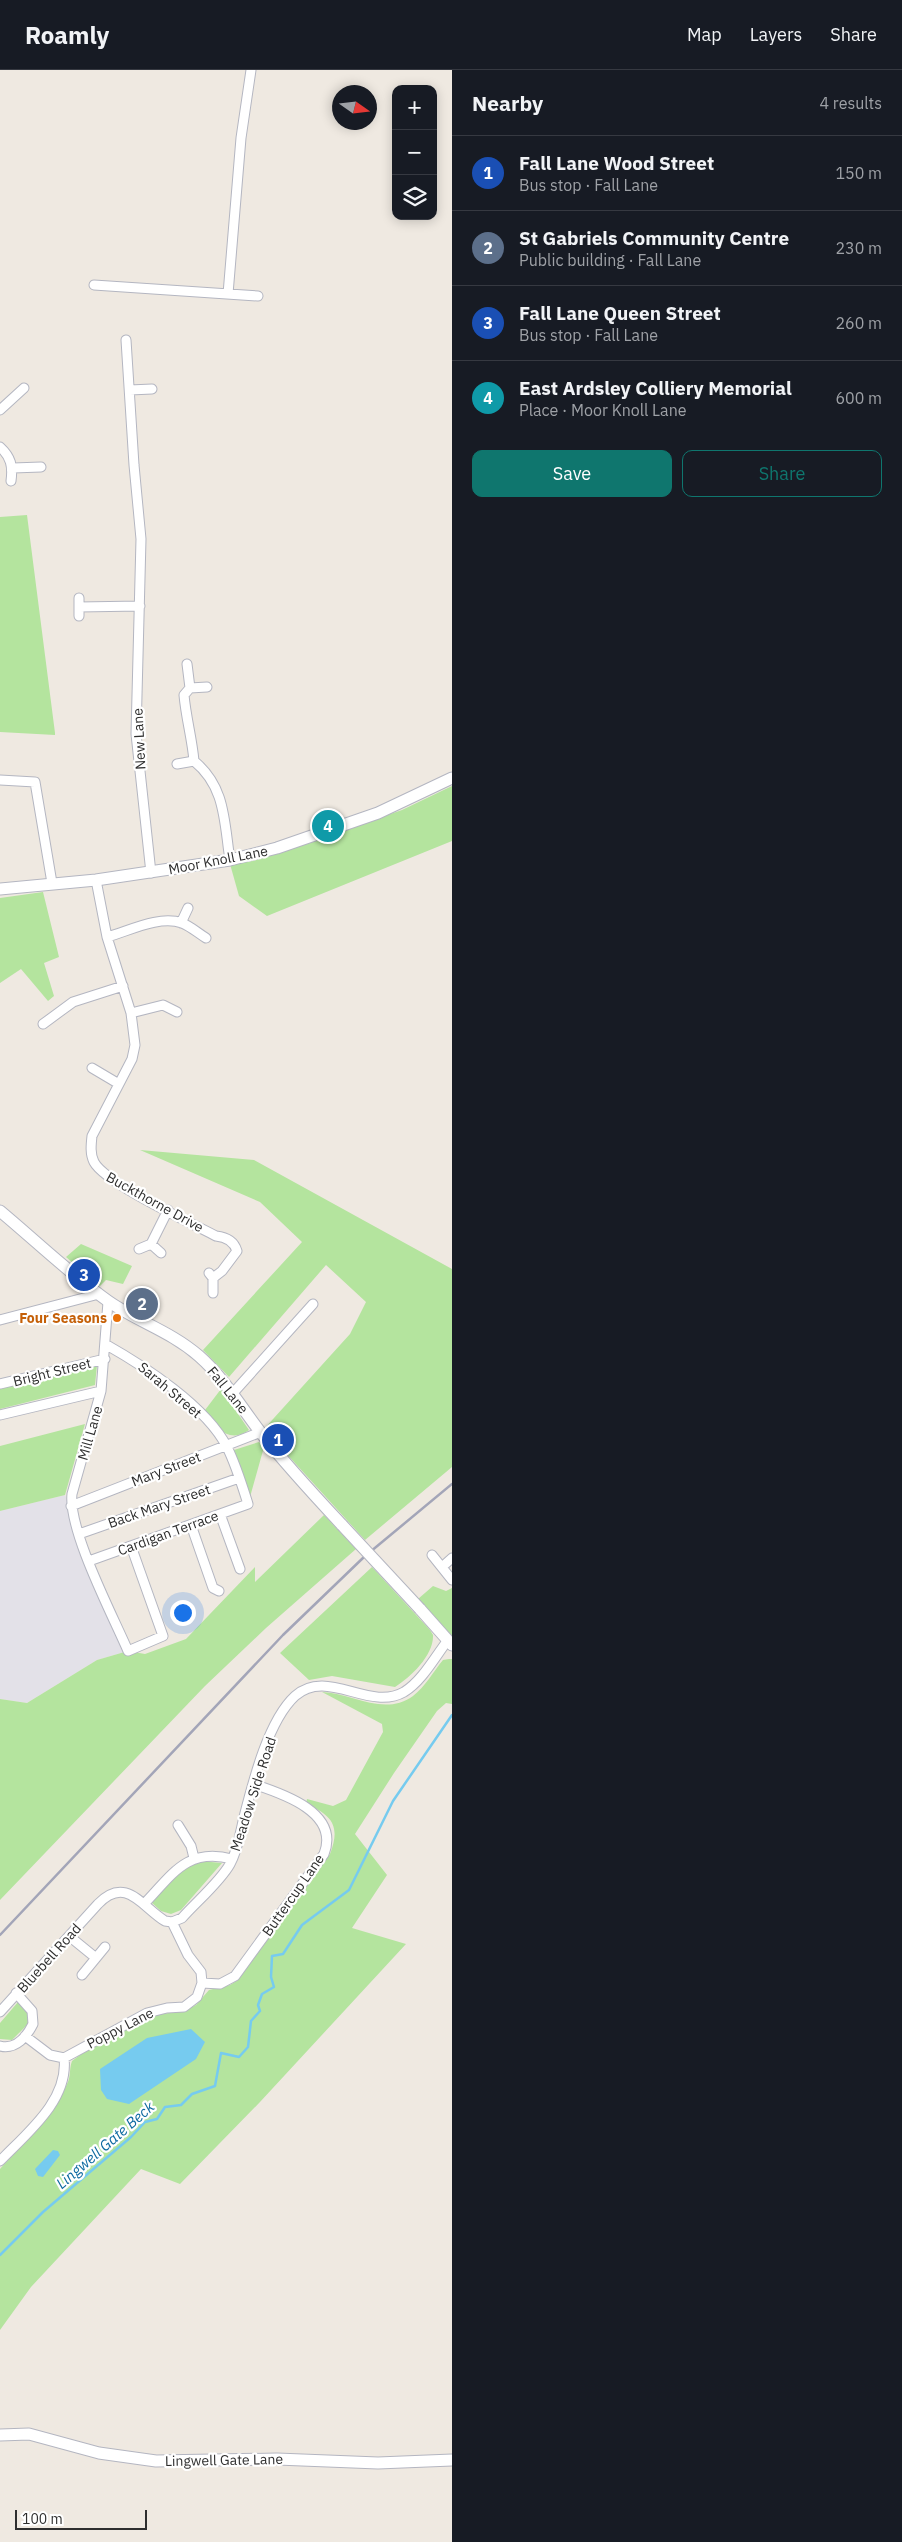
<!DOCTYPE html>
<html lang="en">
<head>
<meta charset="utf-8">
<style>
	body { margin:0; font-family:"IBM Plex Sans",sans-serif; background:#242831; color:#f1f3f6 }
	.controls { position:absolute; right:15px; top:15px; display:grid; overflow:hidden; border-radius:10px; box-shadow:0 2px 12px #0003 }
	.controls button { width:45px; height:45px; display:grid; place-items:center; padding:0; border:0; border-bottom:1px solid #363941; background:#171b24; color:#f1f3f6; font:25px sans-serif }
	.compass { position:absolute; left:332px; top:15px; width:45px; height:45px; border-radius:50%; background:#171b24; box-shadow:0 2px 12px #0003; rotate:104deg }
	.scale { position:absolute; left:15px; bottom:12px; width:132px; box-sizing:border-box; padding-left:5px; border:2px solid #2e2e2e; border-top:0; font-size:14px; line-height:18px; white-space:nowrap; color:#2e2e2e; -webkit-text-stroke:4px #fff; paint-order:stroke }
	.you { position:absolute; left:182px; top:1542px; width:18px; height:18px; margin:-12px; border:4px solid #fff; border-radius:50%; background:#1a73e8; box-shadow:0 0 0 8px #1a73e833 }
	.badge { display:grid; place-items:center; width:32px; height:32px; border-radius:50%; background:#0f766e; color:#fff; font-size:16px; font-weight:700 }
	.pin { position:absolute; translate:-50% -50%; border:2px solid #fff; box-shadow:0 1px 5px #0006 }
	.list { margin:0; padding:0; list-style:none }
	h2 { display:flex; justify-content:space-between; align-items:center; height:65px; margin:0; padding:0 20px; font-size:21px }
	h2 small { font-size:16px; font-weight:400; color:#9ea1a6 }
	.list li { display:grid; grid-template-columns:32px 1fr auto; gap:15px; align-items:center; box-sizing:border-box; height:75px; padding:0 20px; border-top:1px solid #363941 }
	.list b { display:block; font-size:19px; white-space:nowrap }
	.list p { margin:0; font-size:16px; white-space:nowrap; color:#9ea1a6 }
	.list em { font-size:16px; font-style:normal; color:#9ea1a6 }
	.actions { display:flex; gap:10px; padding:15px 20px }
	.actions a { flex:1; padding:11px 0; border:1px solid #0f766e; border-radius:10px; text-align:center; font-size:18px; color:#0f766e }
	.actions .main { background:#0f766e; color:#fff }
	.icon { flex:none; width:28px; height:28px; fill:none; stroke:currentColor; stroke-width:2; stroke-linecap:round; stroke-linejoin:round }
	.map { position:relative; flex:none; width:452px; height:2472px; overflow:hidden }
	header { display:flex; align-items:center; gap:30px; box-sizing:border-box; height:70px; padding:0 25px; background:#171b24; border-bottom:1px solid #363941 }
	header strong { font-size:24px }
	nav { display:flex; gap:28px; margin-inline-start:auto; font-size:18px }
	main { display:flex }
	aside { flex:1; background:#171b24 }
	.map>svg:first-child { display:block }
	.industrial { fill:#e3e1e8 }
	.green { fill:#b4e49e }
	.water { fill:#76cbef }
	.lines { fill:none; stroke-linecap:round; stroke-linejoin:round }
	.stream { stroke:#76cbef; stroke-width:2.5 }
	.street-casing { stroke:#b4b6c1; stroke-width:11 }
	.secondary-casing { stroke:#b4b6c1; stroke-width:13 }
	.street { stroke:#fff; stroke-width:9 }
	.secondary { stroke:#fff; stroke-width:11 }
	.rail { stroke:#a3a5b8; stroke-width:2.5 }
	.secondary-bridge-casing { stroke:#b4b6c1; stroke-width:13; stroke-linecap:butt }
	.secondary-bridge { stroke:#fff; stroke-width:11 }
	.food-dot { fill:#e8710a; stroke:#fff; stroke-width:2 }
	.labels { text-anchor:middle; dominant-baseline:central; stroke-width:4.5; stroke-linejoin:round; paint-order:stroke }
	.street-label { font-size:14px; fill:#2e2e2e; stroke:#fff }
	.food-label { font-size:14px; font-weight:bold; fill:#c56008; stroke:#fff; text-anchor:end }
	.water-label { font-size:15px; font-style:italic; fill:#0e6aa1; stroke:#fff }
</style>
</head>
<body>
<header>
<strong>Roamly</strong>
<nav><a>Map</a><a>Layers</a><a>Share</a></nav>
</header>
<main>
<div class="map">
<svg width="452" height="2472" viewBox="0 0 452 2472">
	<rect width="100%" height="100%" fill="#efe9e1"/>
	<!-- industrial -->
	<path class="industrial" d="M 65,1425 L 128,1581 L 97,1590 L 27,1633 L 0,1629 L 0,1441 Z"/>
	<!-- green -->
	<path class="green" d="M 27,445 L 55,663 L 55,665 L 0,662 L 0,447 Z
		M 452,716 L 452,771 L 267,846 L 239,826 L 230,794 L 253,791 L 402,740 Z
		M 43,822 L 59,887 L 44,893 L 54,926 L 48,931 L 21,899 L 0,913 L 0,828 Z
		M 140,1080 L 254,1090 L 452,1199 L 452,1397 L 365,1470 L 264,1359 L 350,1264 L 366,1232 L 326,1195 L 229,1307 L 203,1280 L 302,1172 L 260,1132 Z
		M 81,1174 L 132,1196 L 123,1214 L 106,1210 L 100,1216 L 66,1187 Z
		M 97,1295 L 95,1315 L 0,1339 L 0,1318 Z
		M 221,1319 L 249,1360 C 230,1374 216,1358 202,1344 Z
		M 85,1354 L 65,1425 L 0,1441 L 0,1376 Z
		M 259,1372 L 264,1377 L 250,1427 L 233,1383 L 234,1380 Z
		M 324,1445 L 356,1479 L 266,1558 L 205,1616 L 0,1830 L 0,1629 L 27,1633 L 97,1590 L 128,1581 L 145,1584 L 186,1569 L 255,1497 L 255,1512 Z
		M 372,1497 L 430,1560 L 433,1565 C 434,1585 411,1607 395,1617 L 332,1606 L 309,1610 L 280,1583 Z
		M 433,1516 L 446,1521 L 452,1518 L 452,1566 L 418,1529 Z
		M 449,1589 L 452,1589 L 452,1634 L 446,1633 L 437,1641 L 394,1703 L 355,1764 L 387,1805 L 352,1858 L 406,1874 L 260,2032 L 180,2114 L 141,2099 L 31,2217 L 0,2260 L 0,2099 C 24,2073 53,2047 67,2014 C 71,2007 69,1999 72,1991 L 92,1976 L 151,1946 L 186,1940 L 196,1935 L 209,1920 L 230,1915 L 238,1910 L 330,1784 C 341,1756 332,1745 306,1734 L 307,1729 L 333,1736 L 346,1730 L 383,1662 L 382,1654 L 322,1622 C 352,1623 384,1647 413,1626 C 425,1617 433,1602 443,1590 Z
		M 200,1791 L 222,1793 L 181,1840 L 171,1844 L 161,1841 L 151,1832 L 182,1799 Z
		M 18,1932 L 28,1943 L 28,1954 L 12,1970 L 0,1969 L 0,1953 Z"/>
	<!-- water -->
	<path class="water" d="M 191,1959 L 205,1972 L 196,1989 L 129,2034 L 107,2029 L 101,2020 L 100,1999 L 147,1968 Z
		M 53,2080 L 58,2081 L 60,2085 L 43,2107 L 38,2106 L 35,2099 Z"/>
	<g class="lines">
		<!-- stream -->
		<path class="stream" d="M 0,2185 L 43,2142 L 131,2067 L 145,2052 L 157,2049 L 165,2037 L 181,2035 L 192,2024 L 215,2016 L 221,1983 L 239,1987 L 248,1977 L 251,1951 L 260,1941 L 258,1935 L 262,1924 L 274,1917 L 271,1907 L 272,1886 L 283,1884 L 302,1855 L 349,1820 L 393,1731 L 452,1645"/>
		<!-- street casing -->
		<g class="street-casing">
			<path id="street" d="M 94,215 L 258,226
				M 228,224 L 241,68 L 251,0
				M 126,270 L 134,395 L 141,469 L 136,664 L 151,803
				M 130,320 L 152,319
				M 0,340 L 24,318
				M 0,377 C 11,387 13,396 11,411
				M 13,398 L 41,397
				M 79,528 L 79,546
				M 79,537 L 140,536
				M 187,594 L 190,618 L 184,625 C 186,648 192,668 194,691 C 226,717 224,752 230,790
				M 190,618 L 207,617
				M 177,694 L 194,691
				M 0,710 L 35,712 L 52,813
				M 96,810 L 107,867 L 131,943 L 135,975 L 132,989 L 92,1066 C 91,1075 90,1084 94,1092 C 105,1113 191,1153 216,1166 C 226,1167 234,1171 237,1181 L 222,1201 L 213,1208
				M 181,853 L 188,838
				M 107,867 C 129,861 159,845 182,853 C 190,856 198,863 206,868
				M 131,943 L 163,935 L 177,942
				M 43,954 L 73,932 L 123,916
				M 92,998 L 119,1014
				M 151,1174 L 161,1183
				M 139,1179 L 151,1174 L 168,1140
				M 209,1203 L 213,1208 L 213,1223
				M 108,1232 L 101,1321 L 72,1424 C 68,1460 112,1544 128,1581 L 163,1566 L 131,1476
				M 0,1250 L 99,1224
				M 0,1314 L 105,1289
				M 233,1323 L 313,1234
				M 0,1345 L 101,1321
				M 71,1436 L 261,1362
				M 220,1444 L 240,1499
				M 191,1455 L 213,1518 L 219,1521
				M 79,1464 L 239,1408
				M 432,1485 L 452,1510
				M 89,1491 L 248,1434 C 242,1415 236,1395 227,1377 C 206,1336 144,1296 105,1274
				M 442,1497 L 452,1488
				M 178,1755 L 191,1776 L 194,1788
				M 144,1834 C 172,1805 187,1777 232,1789
				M 69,1866 L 96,1888
				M 82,1905 L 105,1877
				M 202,1913 L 220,1914 L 235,1906 L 324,1784 C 340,1743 284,1724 253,1714
				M 0,1942 L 98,1834 C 126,1805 142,1837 165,1851 L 172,1852 L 182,1848 C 196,1832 220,1812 230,1794 C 238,1780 240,1763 244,1747 C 253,1712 268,1651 295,1626 C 327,1597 369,1642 404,1622 C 422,1611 435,1587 448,1570
				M 25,1966 L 50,1985 L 64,1988 L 147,1943 L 167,1938 L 184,1937 L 197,1927 L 202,1913 L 201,1902 L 188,1885 L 172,1852
				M 0,1976 C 16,1980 27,1966 33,1954 L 32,1941 L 16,1923
				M 0,2091 C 27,2063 69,2030 64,1988"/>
		</g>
		<!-- secondary casing -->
		<g class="secondary-casing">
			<path id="secondary" d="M 0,819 L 96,810 L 230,790 L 277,778 L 378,743 L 452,708
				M 0,1141 C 36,1171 70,1204 108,1231 C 138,1252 170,1261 199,1286 C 224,1308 241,1337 261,1363 C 286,1395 314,1425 342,1455
				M 420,1539 L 452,1575
				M 0,2365 L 29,2364 L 99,2383 L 156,2391 L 277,2389 L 378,2393 L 452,2390"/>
		</g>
		<!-- street -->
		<use href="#street" class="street"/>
		<!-- secondary -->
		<use href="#secondary" class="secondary"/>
		<!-- rail -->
		<path class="rail" d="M 0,1865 L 283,1565 L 364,1487 L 452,1414"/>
		<!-- secondary-bridge casing -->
		<g class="secondary-bridge-casing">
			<path id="secondary-bridge" d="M 342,1455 L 420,1539"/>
		</g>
		<!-- secondary-bridge -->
		<use href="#secondary-bridge" class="secondary-bridge"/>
	</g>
	<!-- markers -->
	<circle class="food-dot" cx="117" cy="1248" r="5"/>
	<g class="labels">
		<!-- street labels -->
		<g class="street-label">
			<text transform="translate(139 669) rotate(-93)">New Lane</text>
			<text transform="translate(218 790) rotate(-11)">Moor Knoll Lane</text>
			<text transform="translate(155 1132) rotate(29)">Buckthorne Drive</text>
			<text transform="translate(52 1302) rotate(-14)">Bright Street</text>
			<text transform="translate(170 1320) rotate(40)">Sarah Street</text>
			<text transform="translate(228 1320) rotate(51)">Fall Lane</text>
			<text transform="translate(90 1363) rotate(-74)">Mill Lane</text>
			<text transform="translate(166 1399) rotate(-21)">Mary Street</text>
			<text transform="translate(159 1436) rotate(-19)">Back Mary Street</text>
			<text transform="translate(168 1463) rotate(-20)">Cardigan Terrace</text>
			<text transform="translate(253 1724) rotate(-72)">Meadow Side Road</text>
			<text transform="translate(293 1825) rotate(-55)">Buttercup Lane</text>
			<text transform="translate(49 1888) rotate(-48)">Bluebell Road</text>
			<text transform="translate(120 1958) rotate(-27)">Poppy Lane</text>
			<text transform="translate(224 2390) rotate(-1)">Lingwell Gate Lane</text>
		</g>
		<!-- food labels -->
		<g class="food-label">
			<text x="107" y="1248">Four Seasons</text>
		</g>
		<!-- water labels -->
		<g class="water-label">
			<text transform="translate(105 2075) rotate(-41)">Lingwell Gate Beck</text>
		</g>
	</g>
</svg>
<div class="controls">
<button>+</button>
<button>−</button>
<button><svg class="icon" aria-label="layers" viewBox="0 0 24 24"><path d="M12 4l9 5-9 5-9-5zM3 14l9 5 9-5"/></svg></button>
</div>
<svg class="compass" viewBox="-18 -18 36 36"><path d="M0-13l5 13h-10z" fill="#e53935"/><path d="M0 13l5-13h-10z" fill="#9ea1a6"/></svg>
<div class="scale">100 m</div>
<div class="you"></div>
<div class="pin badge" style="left:278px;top:1370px;background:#1a4fb4">1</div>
<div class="pin badge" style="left:142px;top:1234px;background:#5c6f8a">2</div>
<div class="pin badge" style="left:84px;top:1205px;background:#1a4fb4">3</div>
<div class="pin badge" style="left:328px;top:756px;background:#0f9aa8">4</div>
</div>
<aside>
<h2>Nearby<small>4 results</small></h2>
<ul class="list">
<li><span class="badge" style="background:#1a4fb4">1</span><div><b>Fall Lane Wood Street</b><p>Bus stop · Fall Lane</p></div><em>150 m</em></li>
<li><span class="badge" style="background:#5c6f8a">2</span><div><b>St Gabriels Community Centre</b><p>Public building · Fall Lane</p></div><em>230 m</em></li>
<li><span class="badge" style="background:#1a4fb4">3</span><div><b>Fall Lane Queen Street</b><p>Bus stop · Fall Lane</p></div><em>260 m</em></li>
<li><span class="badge" style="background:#0f9aa8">4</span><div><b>East Ardsley Colliery Memorial</b><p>Place · Moor Knoll Lane</p></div><em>600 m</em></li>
</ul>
<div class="actions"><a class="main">Save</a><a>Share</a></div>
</aside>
</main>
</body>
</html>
